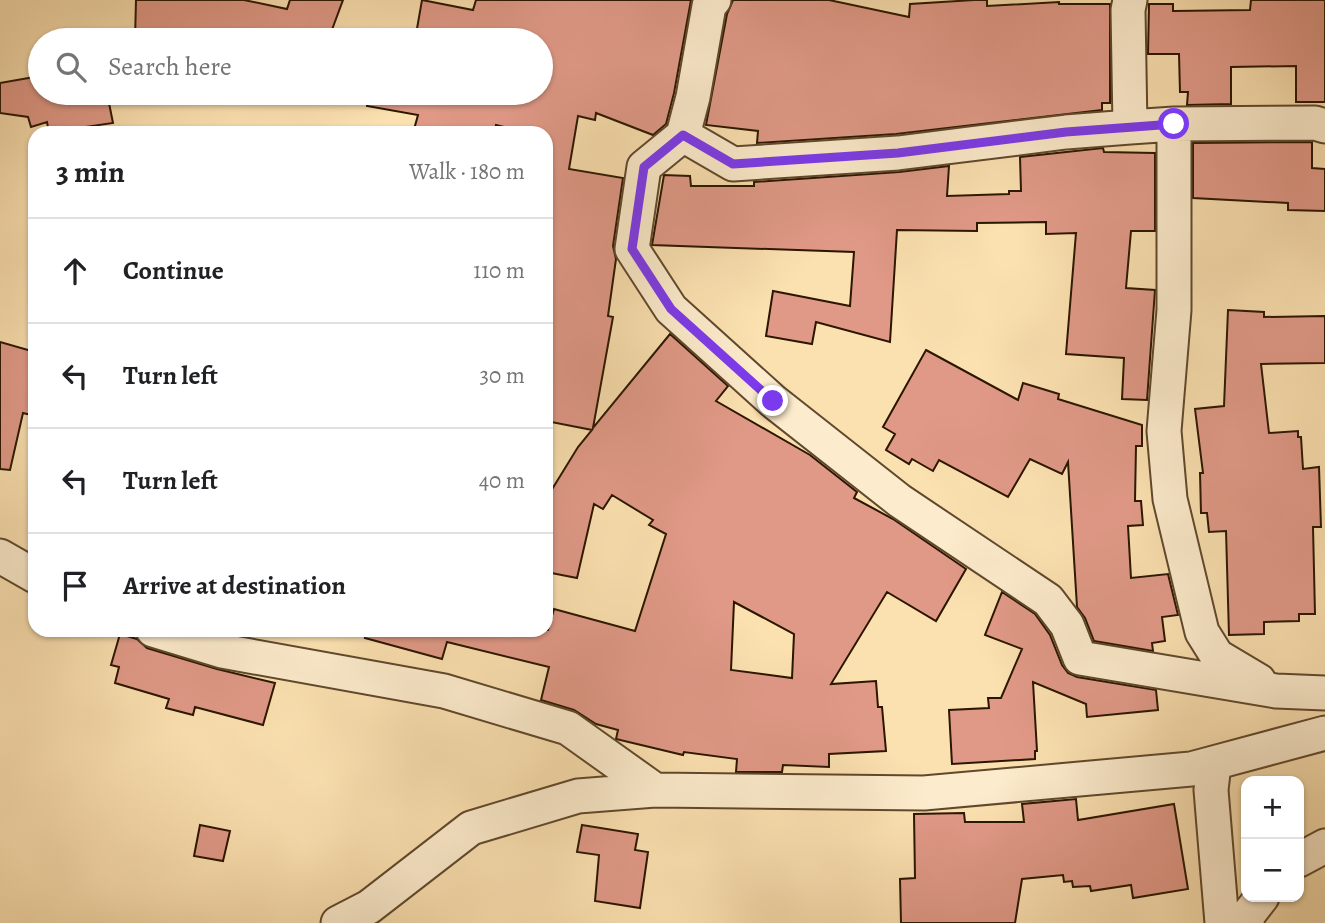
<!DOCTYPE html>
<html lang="en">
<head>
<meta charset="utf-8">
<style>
	body { margin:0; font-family:Alegreya,serif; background:#f6f6f6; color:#202124 }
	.controls { position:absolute; right:21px; bottom:21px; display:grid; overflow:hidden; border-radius:14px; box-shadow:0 2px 5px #0004 }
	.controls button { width:63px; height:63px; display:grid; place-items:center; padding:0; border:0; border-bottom:2px solid #e0e0e0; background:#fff; color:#202124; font:35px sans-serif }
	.stop { position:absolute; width:21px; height:21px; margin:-16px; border:5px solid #7c3aed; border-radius:50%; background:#fff }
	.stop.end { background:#7c3aed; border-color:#fff; box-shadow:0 2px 7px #0008 }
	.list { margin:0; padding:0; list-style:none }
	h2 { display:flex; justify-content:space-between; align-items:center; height:91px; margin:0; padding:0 28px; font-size:30px }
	h2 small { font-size:23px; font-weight:400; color:#757577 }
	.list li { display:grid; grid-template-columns:46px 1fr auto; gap:21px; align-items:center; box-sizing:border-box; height:105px; padding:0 28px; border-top:2px solid #e0e0e0 }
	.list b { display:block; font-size:26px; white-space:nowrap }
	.list em { font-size:23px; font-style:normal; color:#757577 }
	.icon { flex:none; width:38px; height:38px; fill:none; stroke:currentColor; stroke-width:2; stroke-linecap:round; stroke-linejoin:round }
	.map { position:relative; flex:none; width:1325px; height:923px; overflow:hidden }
	.search { position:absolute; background:#fff; box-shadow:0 2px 5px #0004; left:28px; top:28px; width:525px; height:77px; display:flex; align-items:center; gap:18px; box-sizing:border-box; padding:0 24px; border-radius:38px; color:#757577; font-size:26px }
	.panel { position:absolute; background:#fff; box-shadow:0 2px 5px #0004; left:28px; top:126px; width:525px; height:511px; border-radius:21px }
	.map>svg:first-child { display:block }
	.building { fill:#e09987; stroke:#2b1600; stroke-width:2; fill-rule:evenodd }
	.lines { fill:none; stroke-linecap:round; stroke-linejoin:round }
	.street-casing { stroke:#5f482c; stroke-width:37 }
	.street { stroke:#fcebcc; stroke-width:33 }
	.route { stroke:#7c3aed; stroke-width:9 }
</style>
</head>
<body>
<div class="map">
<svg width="1325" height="923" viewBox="0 0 1325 923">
	<rect width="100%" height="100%" fill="#fbe0b0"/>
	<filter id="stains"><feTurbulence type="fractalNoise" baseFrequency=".00286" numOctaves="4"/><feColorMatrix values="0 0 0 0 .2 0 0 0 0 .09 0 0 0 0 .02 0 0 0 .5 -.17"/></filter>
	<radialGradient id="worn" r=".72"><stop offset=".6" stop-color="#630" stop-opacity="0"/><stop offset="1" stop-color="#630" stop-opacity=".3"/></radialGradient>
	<!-- building -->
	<path class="building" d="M 136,0 L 244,0 L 287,9 L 290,0 L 343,0 L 330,35 L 324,33 L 321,40 L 135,40 Z
		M 422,0 L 473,10 L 476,0 L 691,0 L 674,93 L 666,124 L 653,135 L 596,113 L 595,120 L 578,116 L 569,169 L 623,178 L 613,246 L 616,259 L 608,316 L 613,317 L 593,428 L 670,334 L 728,386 L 716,401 L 810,455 L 857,492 L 854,498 L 893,519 L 966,569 L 936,621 L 887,592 L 831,684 L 876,681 L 878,707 L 882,707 L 886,751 L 829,754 L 829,767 L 783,765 L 782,772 L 736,772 L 737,759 L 684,752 L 683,755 L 616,739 L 618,730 L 596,724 L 574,710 L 541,700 L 549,667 L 447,642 L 442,659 L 365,638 L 367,630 L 548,630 L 554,609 L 635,631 L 666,534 L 649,525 L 653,520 L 612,495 L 603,509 L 594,504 L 577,578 L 546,572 L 546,499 L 578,447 L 592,430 L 546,421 L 546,133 L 527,133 L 496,125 L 494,133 L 413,133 L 418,115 L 367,106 L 368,93 L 541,93 L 541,40 L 415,40 ZM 734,602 L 794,634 L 792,678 L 731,670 Z
		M 733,0 L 829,0 L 909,17 L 910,4 L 974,0 L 987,0 L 987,6 L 1059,2 L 1059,4 L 1110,4 L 1110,103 L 1102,103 L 1102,110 L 896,134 L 757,143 L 758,131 L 706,125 L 727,14 Z
		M 1251,0 L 1325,0 L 1325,102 L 1296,102 L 1296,66 L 1231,67 L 1231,104 L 1187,105 L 1188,92 L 1180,92 L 1179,54 L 1148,54 L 1149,4 L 1173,4 L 1173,11 L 1250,10 Z
		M 40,76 L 40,93 L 107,93 L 113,123 L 85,127 L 86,133 L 49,133 L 47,122 L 31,127 L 28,117 L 0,113 L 0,83 Z
		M 1312,142 L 1312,168 L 1325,169 L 1325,211 L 1288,210 L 1288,203 L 1193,198 L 1193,143 Z
		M 1103,148 L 1104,152 L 1155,153 L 1155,231 L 1131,231 L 1126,288 L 1155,290 L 1147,400 L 1122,399 L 1124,358 L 1066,354 L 1076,233 L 1046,234 L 1046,222 L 977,223 L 977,231 L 897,230 L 890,342 L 816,322 L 812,344 L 766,336 L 773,291 L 850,306 L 854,252 L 652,245 L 664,175 L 690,176 L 691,186 L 754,186 L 754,182 L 899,172 L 949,166 L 947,196 L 1009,194 L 1009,191 L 1021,191 L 1020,157 Z
		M 1228,310 L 1264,312 L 1264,317 L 1325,316 L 1325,363 L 1261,364 L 1269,433 L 1298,431 L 1298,437 L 1301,437 L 1303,469 L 1319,467 L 1321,527 L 1313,527 L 1315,614 L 1299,614 L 1299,621 L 1264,622 L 1264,634 L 1229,635 L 1226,531 L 1209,532 L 1207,513 L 1201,513 L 1200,473 L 1203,473 L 1195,409 L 1224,406 Z
		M 0,342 L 35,352 L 35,416 L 23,413 L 10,470 L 0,469 Z
		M 926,350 L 1018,400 L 1023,383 L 1059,394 L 1058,399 L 1142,425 L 1142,446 L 1136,446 L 1135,501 L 1141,501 L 1143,525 L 1128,526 L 1131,578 L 1168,574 L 1178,615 L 1162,617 L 1165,641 L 1152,643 L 1153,651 L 1094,641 L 1085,618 L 1077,607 L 1068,462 L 1062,474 L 1030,459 L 1008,497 L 939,460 L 933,471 L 912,459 L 909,464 L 886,450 L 895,434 L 883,427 Z
		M 1002,592 L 1035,614 L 1050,635 L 1062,665 L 1068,673 L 1077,677 L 1156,690 L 1158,710 L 1087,717 L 1086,704 L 1033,682 L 1037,751 L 1035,751 L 1035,759 L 952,764 L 949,710 L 989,708 L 988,698 L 1001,698 L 1022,649 L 985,635 Z
		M 120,634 L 137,639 L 147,648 L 217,669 L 275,683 L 263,725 L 195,707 L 193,715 L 166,708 L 169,699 L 115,683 L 119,667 L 111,665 Z
		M 1076,799 L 1078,820 L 1174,804 L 1188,889 L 1133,898 L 1131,885 L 1091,891 L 1090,886 L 1073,887 L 1072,881 L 1064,882 L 1063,875 L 1022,879 L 1015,923 L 901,923 L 900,879 L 915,878 L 914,814 L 964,813 L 965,822 L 1024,822 L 1022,804 Z
		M 200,825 L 230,831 L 223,861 L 194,856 Z
		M 582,825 L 638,834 L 635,850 L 648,852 L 640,908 L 595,901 L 599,855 L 577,852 Z"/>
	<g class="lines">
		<!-- street casing -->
		<g class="street-casing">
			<path id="street" d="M 714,0 L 709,6 L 693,97 L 683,135 L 644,167 L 632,249 L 671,309 L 773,401 L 900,501 L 1048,600 L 1067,625 L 1080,658 L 1276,691 L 1325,693
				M 1130,0 L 1128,10 L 1130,127
				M 1174,124 L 1174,310 L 1164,431 L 1170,499 L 1202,632 L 1217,656 L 1259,681
				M 683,135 L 733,164 L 898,153 L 1066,132 L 1130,127 L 1174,124 L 1315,123 L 1325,126
				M 0,556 L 35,576
				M 153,630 L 222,651 L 444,691 L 568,728 L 655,790 L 924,793 L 1191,769 L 1325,733
				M 1214,764 L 1211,790 L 1222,923
				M 1299,860 L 1325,846
				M 338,923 L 369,907 L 471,828 L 578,796 L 655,790
				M 1247,923 L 1248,915 L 1262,897"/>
		</g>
		<!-- street -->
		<use href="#street" class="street"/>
	</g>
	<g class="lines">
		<!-- route -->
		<path class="route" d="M 773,401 L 671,309 L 632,249 L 644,167 L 683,135 L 733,164 L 898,153 L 1066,132 L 1174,124"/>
	</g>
	<rect width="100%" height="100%" filter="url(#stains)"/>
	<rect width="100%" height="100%" fill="url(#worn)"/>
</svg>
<div class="controls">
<button>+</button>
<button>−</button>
</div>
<div class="stop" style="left:1174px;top:124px"></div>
<div class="stop end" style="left:773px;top:401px"></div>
<div class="search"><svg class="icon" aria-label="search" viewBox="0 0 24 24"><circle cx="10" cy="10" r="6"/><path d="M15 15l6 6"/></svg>Search here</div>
<section class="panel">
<h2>3 min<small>Walk · 180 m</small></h2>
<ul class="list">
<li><svg class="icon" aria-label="ahead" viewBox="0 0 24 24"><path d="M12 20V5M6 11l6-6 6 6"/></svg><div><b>Continue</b></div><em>110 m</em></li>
<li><svg class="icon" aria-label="left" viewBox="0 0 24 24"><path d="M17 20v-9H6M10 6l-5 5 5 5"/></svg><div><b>Turn left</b></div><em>30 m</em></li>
<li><svg class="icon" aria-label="left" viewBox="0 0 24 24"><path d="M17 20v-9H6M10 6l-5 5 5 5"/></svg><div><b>Turn left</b></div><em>40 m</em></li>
<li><svg class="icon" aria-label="arrive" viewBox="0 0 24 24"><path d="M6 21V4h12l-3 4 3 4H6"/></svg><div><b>Arrive at destination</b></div></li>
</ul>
</section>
</div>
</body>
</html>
